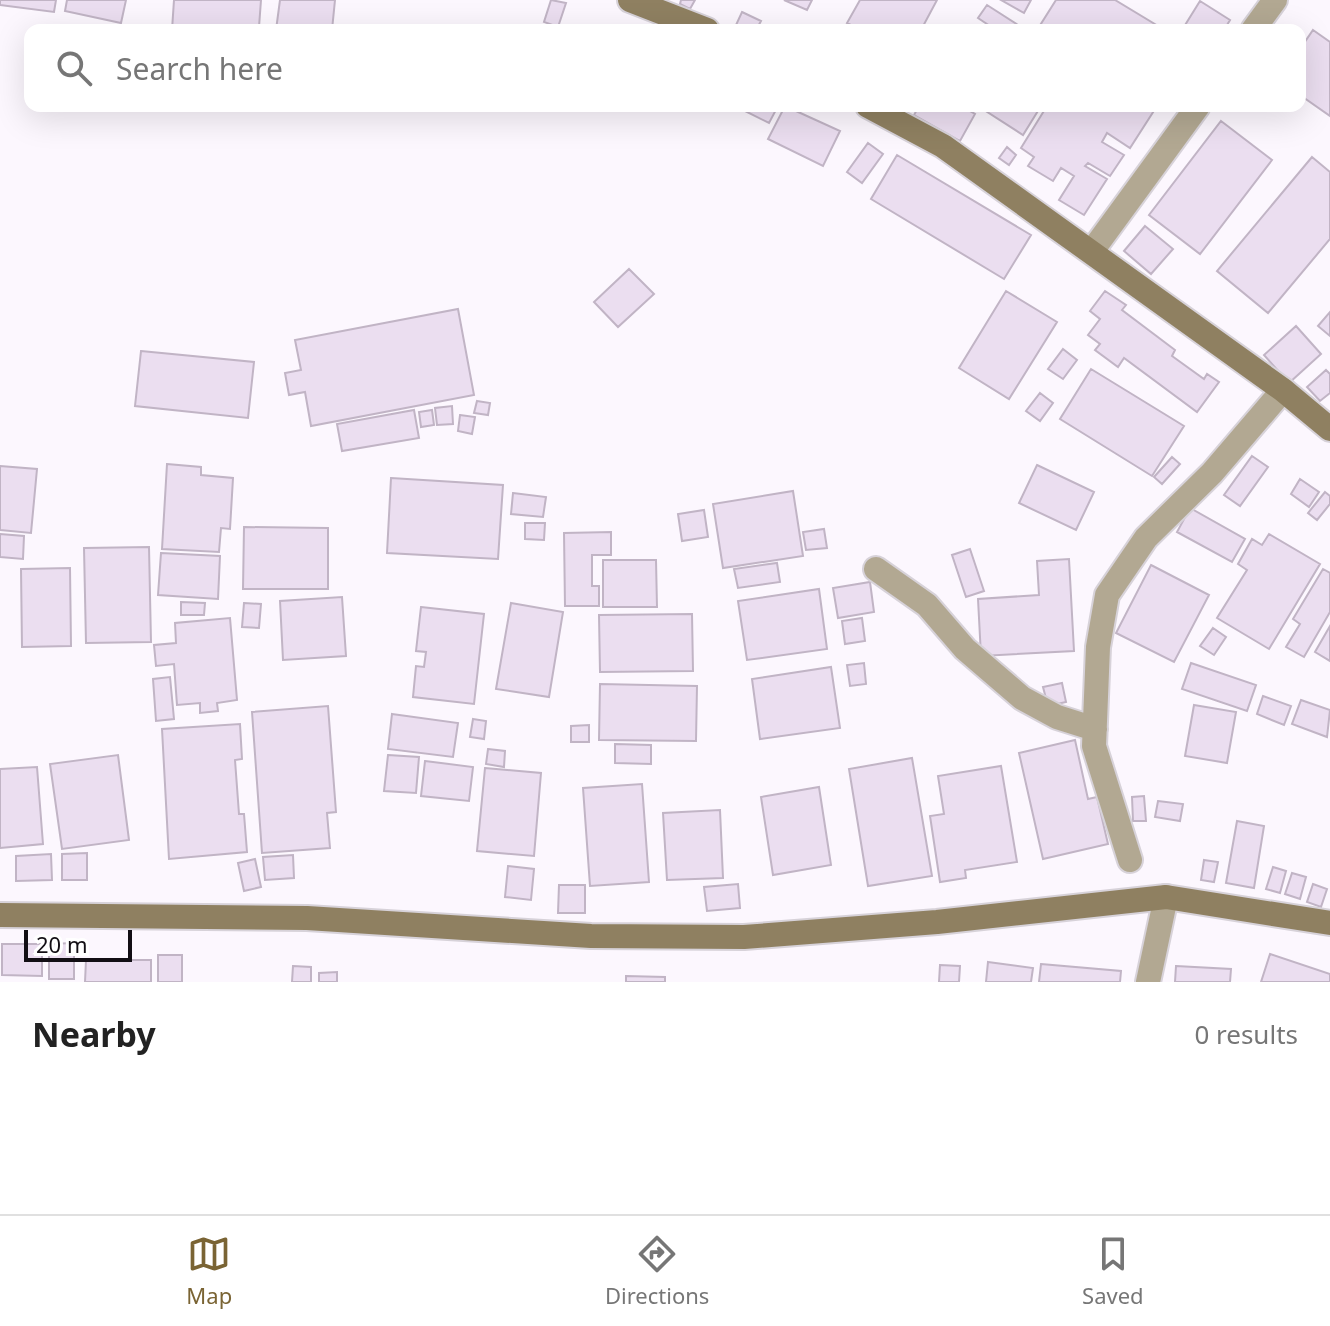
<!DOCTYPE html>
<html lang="en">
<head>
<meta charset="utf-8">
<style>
	body { margin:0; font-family:"Noto Sans",sans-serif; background:#f2f2f2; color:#222 }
	.scale { position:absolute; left:24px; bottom:20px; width:108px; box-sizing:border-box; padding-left:8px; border:4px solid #120e14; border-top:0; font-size:22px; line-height:28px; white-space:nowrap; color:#120e14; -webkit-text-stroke:6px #fff; paint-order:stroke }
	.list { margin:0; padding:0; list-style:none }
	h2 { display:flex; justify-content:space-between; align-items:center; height:104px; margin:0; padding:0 32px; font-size:34px }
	h2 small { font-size:26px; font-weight:400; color:#767676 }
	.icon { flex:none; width:44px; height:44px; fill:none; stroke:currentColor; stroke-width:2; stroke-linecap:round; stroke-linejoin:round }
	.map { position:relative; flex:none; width:1330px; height:982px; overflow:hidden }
	.search { position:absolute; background:#fff; box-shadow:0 8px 32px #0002; left:24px; right:24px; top:24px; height:88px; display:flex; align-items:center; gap:20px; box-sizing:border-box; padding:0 28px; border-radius:16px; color:#767676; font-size:30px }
	.sheet { height:232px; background:#fff }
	nav { display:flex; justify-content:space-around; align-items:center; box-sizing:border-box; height:112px; border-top:2px solid #e0e0e0; background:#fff; font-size:22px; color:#767676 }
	nav a { display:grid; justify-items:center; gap:4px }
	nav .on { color:#7a6434 }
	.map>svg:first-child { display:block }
	.building { fill:#ebdef0; stroke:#c1b4c5; stroke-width:2 }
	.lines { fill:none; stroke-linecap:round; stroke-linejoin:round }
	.street-casing { stroke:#d7d2d9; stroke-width:28 }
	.secondary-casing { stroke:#d7d2d9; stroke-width:28 }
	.street { stroke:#b2a892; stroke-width:24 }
	.secondary { stroke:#8f8061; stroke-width:24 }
</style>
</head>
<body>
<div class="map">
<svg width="1330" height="982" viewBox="0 0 1330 982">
	<rect width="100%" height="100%" fill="#fcf7fe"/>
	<!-- building -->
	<path class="building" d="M 0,0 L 56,0 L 54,12 L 0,5 Z
		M 67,0 L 126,0 L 121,23 L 65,11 Z
		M 174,0 L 261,0 L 259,27 L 172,30 Z
		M 280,0 L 335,0 L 332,30 L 276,30 Z
		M 551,0 L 566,3 L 558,27 L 544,22 Z
		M 681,0 L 695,0 L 690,9 L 680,4 Z
		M 784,0 L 812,0 L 807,10 Z
		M 860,0 L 937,0 L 921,30 L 860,30 L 847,23 Z
		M 1001,0 L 1031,0 L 1024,13 Z
		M 1056,0 L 1115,0 L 1163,29 L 1044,30 L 1039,27 Z
		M 1200,1 L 1230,20 L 1224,30 L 1182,30 Z
		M 987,5 L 1018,25 L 1015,30 L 996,30 L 978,18 Z
		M 742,12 L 761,21 L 756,30 L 736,25 Z
		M 1313,30 L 1330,42 L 1330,116 L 1300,95 L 1300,49 Z
		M 745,106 L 778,106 L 769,123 L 743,110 Z
		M 785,106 L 840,131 L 823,166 L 768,139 Z
		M 919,106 L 961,106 L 975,114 L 960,141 L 914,115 Z
		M 978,106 L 1041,106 L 1023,135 Z
		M 1047,106 L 1157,106 L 1130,148 L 1107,133 L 1102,142 L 1124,155 L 1110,176 L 1088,163 L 1085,166 L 1107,179 L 1084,215 L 1059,200 L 1074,176 L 1061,168 L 1053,181 L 1028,166 L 1034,157 L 1021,148 Z
		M 1221,121 L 1272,160 L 1200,254 L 1149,215 Z
		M 868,143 L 883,154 L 862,183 L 847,172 Z
		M 1007,147 L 1016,155 L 1009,165 L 999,158 Z
		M 897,155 L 1031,235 L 1004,279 L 871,199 Z
		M 1312,157 L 1330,172 L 1330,239 L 1268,313 L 1217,271 Z
		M 1145,226 L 1173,249 L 1151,274 L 1124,251 Z
		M 629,269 L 654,294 L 618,327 L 594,302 Z
		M 1006,291 L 1057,322 L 1009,399 L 959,368 Z
		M 1105,291 L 1126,305 L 1122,310 L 1175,350 L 1172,356 L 1204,379 L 1207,374 L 1219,382 L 1197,412 L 1124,358 L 1118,367 L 1095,350 L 1100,344 L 1088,335 L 1100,319 L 1090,311 Z
		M 458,309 L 474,395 L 311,426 L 305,392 L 289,395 L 285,373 L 301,370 L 295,340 Z
		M 1330,312 L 1330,336 L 1318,326 Z
		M 1296,326 L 1321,354 L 1289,383 L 1264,355 Z
		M 1063,349 L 1077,360 L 1063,379 L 1048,369 Z
		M 141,351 L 254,362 L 248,418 L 135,406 Z
		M 1091,369 L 1184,426 L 1152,476 L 1060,419 Z
		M 1326,370 L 1330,374 L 1330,393 L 1320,401 L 1307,387 Z
		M 1040,393 L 1053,403 L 1040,421 L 1026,411 Z
		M 477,401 L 490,403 L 488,415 L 474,413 Z
		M 452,406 L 453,424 L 437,425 L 435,408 Z
		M 414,410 L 419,438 L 342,451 L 337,424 Z
		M 432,410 L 434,425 L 421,427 L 419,412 Z
		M 460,415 L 475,417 L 472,434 L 458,431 Z
		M 1252,456 L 1268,467 L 1240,506 L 1224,495 Z
		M 1172,457 L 1180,464 L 1162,484 L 1154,477 Z
		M 167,464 L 201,467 L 201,475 L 233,478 L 230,529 L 221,528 L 219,552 L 162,549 Z
		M 1037,465 L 1094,492 L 1076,530 L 1019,503 Z
		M 0,466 L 37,469 L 31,533 L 0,530 Z
		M 391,478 L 503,485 L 498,559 L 387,553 Z
		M 1300,479 L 1319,492 L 1309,507 L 1291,494 Z
		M 793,491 L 803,556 L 723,568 L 713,504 Z
		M 1325,492 L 1330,496 L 1330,504 L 1317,520 L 1308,513 Z
		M 513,493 L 546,497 L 543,517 L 511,514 Z
		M 1190,508 L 1245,539 L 1232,562 L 1177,532 Z
		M 704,510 L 708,537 L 682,541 L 678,514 Z
		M 525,523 L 545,523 L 544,540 L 525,539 Z
		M 244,527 L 328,528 L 328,589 L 243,589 Z
		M 824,529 L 827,548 L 806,550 L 803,532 Z
		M 611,532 L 611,555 L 592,555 L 592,586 L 599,586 L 599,606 L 565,606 L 564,533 Z
		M 0,534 L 24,536 L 23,559 L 0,557 Z
		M 1269,534 L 1320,564 L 1269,649 L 1217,618 L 1247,570 L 1238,564 L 1252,539 L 1262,545 Z
		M 149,547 L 151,642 L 86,643 L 84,548 Z
		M 970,549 L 984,591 L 966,597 L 952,555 Z
		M 161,553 L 220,556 L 218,599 L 158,595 Z
		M 1069,559 L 1074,651 L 981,656 L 978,599 L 1039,595 L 1037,561 Z
		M 603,560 L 656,560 L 657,607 L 603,607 Z
		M 777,563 L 780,582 L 738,588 L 734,569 Z
		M 1151,565 L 1209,595 L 1174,662 L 1116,633 Z
		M 70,568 L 71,646 L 22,647 L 21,569 Z
		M 1323,569 L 1330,573 L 1330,612 L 1304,657 L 1286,647 L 1300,624 L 1293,619 Z
		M 870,582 L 874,612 L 838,618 L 833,588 Z
		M 819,589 L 827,649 L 747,660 L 738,601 Z
		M 342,597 L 346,656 L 283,660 L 280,601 Z
		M 181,602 L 205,603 L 204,615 L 181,615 Z
		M 244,603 L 261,604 L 259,628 L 242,627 Z
		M 511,603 L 563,612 L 549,697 L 496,689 Z
		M 421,607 L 484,614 L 474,704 L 413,697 L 416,666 L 424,667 L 426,652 L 416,651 Z
		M 692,614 L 693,671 L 600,672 L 599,615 Z
		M 230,618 L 237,700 L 217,703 L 218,711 L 200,713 L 200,703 L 177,705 L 174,664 L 156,666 L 154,645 L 176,643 L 175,623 Z
		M 862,618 L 865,641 L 845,644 L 842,621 Z
		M 1330,626 L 1330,661 L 1315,652 Z
		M 1213,628 L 1226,637 L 1214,655 L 1200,646 Z
		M 864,663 L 866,684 L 850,686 L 847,665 Z
		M 1191,663 L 1256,685 L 1247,711 L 1182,689 Z
		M 831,667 L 840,728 L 760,739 L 752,679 Z
		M 170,677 L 174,719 L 156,721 L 153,679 Z
		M 1062,683 L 1066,702 L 1048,706 L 1043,687 Z
		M 600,684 L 697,686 L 696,741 L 599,740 Z
		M 1263,696 L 1291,706 L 1284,725 L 1257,714 Z
		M 1301,700 L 1330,710 L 1327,737 L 1292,724 Z
		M 1194,705 L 1236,712 L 1227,763 L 1185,756 Z
		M 328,706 L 336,812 L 327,813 L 330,848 L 262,853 L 252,712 Z
		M 392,714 L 458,723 L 453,757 L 388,749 Z
		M 473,719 L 486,721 L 484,739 L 470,737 Z
		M 240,724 L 242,759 L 235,760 L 239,814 L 244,814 L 247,852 L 169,859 L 162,729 Z
		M 589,725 L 589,742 L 571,742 L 571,726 Z
		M 1075,740 L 1088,799 L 1097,797 L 1108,844 L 1043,859 L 1019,753 Z
		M 615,744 L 651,745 L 651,764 L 615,763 Z
		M 488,749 L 505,751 L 504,767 L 486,764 Z
		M 118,755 L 129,840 L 62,849 L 50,764 Z
		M 388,755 L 419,757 L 416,793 L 384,791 Z
		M 912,758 L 932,876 L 868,886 L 849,769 Z
		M 425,761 L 473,767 L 469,801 L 421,796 Z
		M 1001,766 L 1017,862 L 965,870 L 966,878 L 940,882 L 930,816 L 944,814 L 938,776 Z
		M 37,767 L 43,844 L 0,848 L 0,769 Z
		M 485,768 L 541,773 L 534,856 L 477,851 Z
		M 642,784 L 649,882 L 590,886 L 583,788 Z
		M 819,787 L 831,865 L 773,875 L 761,797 Z
		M 1144,796 L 1146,821 L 1133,821 L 1132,797 Z
		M 1158,801 L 1183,804 L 1180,821 L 1155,817 Z
		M 720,810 L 723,878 L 667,880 L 663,813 Z
		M 1237,821 L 1264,826 L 1254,888 L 1226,883 Z
		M 87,853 L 87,880 L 62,880 L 62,854 Z
		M 51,854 L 52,880 L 16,881 L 16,856 Z
		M 293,855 L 294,878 L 265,880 L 263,857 Z
		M 255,859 L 261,887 L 244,891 L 238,863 Z
		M 1204,860 L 1218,862 L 1214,882 L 1201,880 Z
		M 508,866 L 534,869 L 531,900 L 505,897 Z
		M 1273,867 L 1286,871 L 1280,893 L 1266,889 Z
		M 1292,873 L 1306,877 L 1300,899 L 1285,894 Z
		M 738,884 L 740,908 L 707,911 L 704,887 Z
		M 1313,884 L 1327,889 L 1321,907 L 1307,902 Z
		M 559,885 L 585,885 L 585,913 L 558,913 Z
		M 74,943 L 74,979 L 49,979 L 49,944 Z
		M 2,944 L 42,944 L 42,976 L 2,975 Z
		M 1270,954 L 1330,974 L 1330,982 L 1261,982 Z
		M 158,955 L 182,955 L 182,982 L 158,982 Z
		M 86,960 L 151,960 L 151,982 L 85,982 Z
		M 988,962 L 1033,968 L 1031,982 L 986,982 Z
		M 1041,964 L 1121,971 L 1120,982 L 1039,982 Z
		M 940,965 L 960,966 L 959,982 L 939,982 Z
		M 293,966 L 311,967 L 311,982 L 292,982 Z
		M 1176,966 L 1231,969 L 1230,982 L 1175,982 Z
		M 337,972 L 337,982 L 319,982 L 319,973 Z
		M 626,976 L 665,977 L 665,982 L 626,982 Z"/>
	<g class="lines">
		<!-- street casing -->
		<g class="street-casing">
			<path id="street" d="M 1253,30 L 1275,0
				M 1092,251 L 1198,106
				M 876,569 L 927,605 L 965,649 L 1022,698 L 1057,717 L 1095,729
				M 1130,860 L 1094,746 L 1098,647 L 1107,595 L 1146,538 L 1212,473 L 1283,390
				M 1148,982 L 1166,897"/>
		</g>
		<!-- secondary casing -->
		<g class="secondary-casing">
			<path id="secondary" d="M 630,0 L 707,30
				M 868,106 L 943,146 L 1283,390 L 1330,429
				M 0,915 L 307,918 L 591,936 L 744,937 L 937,922 L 1166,897 L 1330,923"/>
		</g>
		<!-- street -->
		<use href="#street" class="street"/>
		<!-- secondary -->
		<use href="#secondary" class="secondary"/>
	</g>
</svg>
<div class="scale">20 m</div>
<div class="search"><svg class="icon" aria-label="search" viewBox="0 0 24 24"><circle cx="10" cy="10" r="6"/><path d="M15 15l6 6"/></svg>Search here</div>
</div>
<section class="sheet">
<h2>Nearby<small>0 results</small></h2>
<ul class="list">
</ul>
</section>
<nav>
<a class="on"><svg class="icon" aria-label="map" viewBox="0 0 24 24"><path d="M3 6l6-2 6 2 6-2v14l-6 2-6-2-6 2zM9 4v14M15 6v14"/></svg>Map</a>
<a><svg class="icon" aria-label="directions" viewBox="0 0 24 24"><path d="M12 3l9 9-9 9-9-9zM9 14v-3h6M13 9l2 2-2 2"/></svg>Directions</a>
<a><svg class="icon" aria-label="saved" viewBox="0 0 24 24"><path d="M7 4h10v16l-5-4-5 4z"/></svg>Saved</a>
</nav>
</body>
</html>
